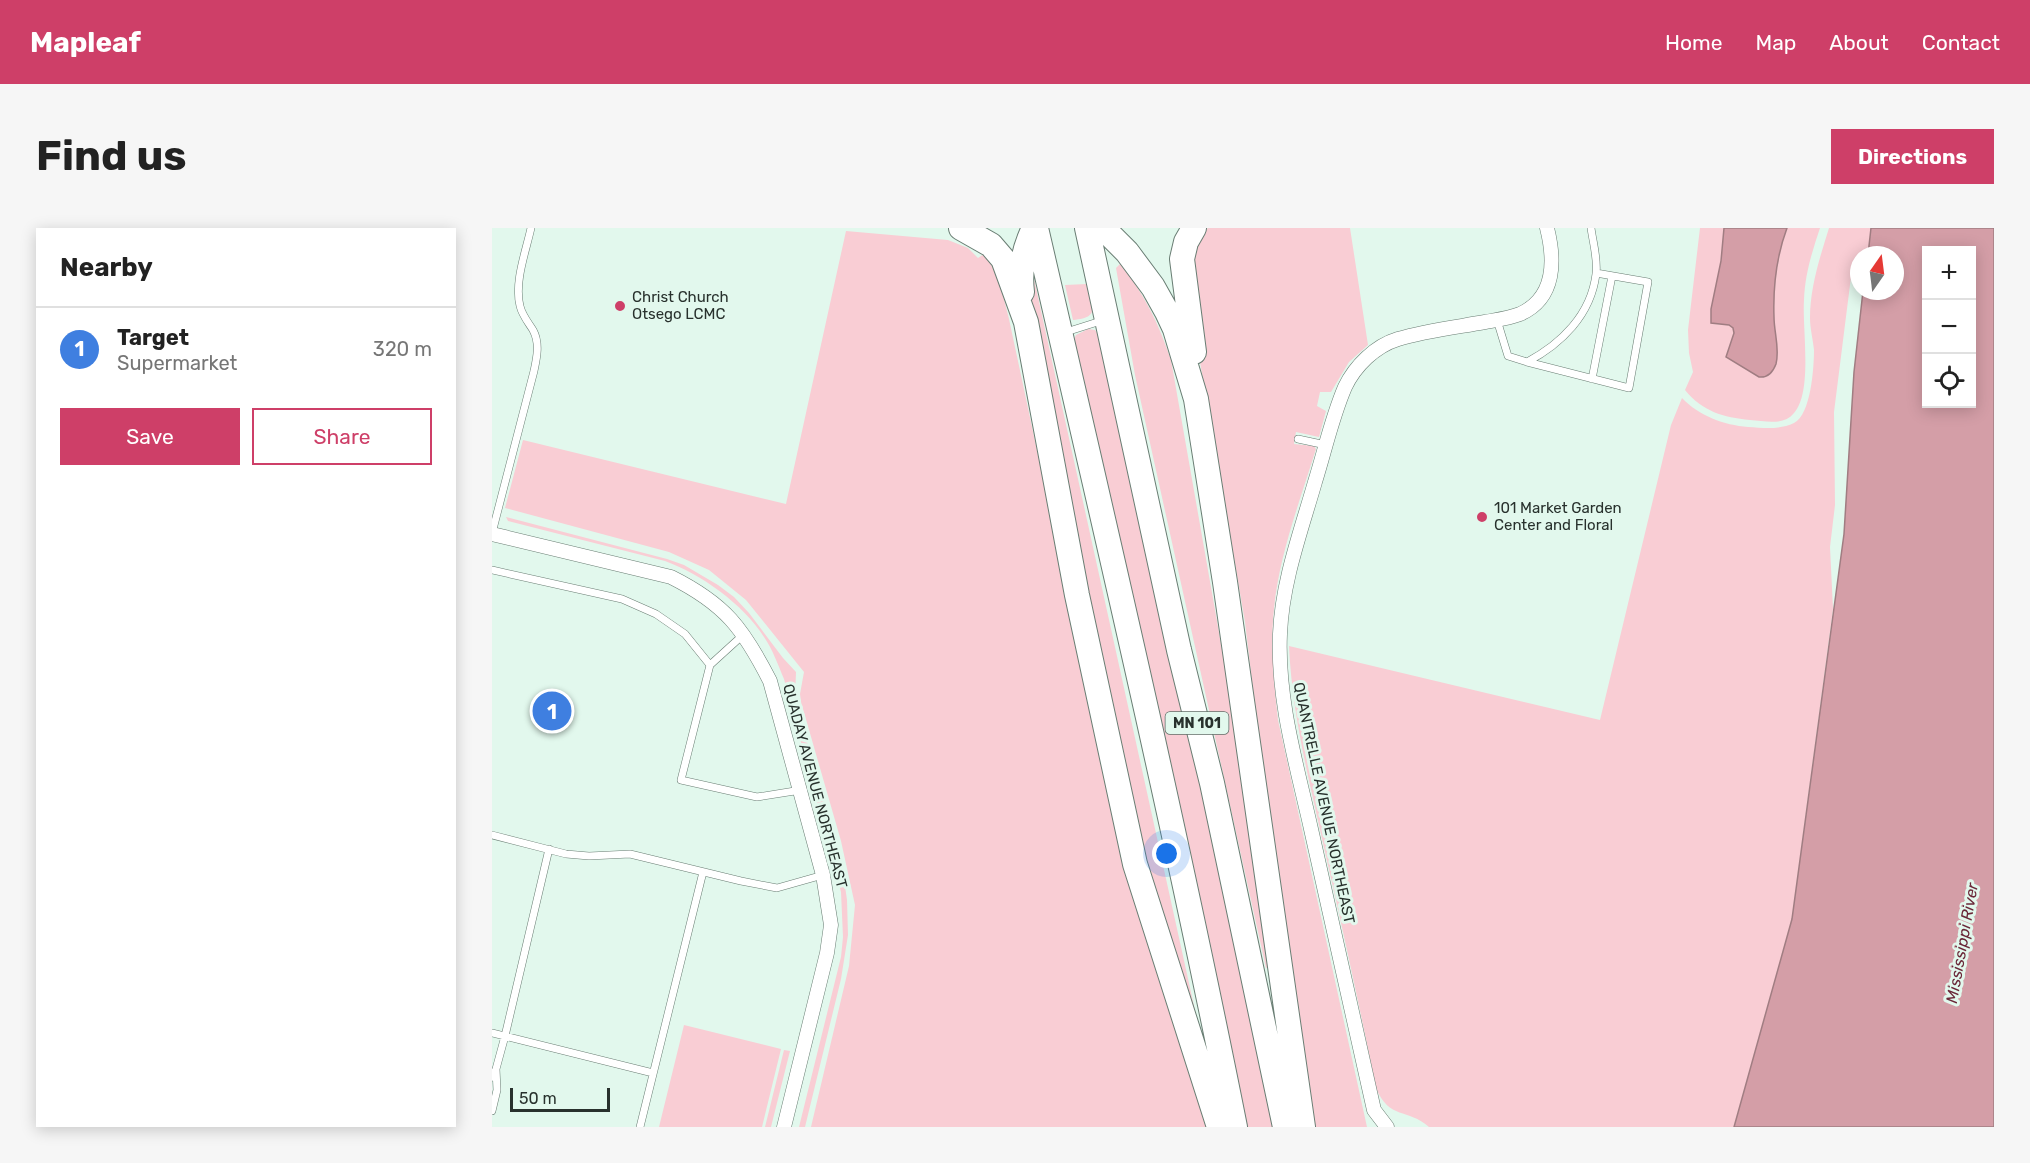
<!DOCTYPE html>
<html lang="en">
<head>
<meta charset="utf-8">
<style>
	body { margin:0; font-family:Rubik,sans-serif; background:#f6f6f6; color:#222 }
	.controls { position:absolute; right:18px; top:18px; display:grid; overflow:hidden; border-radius:0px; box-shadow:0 3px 15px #0003 }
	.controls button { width:54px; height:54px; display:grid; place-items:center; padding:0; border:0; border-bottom:2px solid #e0e0e0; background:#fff; color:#222; font:30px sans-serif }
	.compass { position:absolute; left:1358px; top:18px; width:54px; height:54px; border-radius:50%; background:#fff; box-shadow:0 3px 15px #0003; rotate:14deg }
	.scale { position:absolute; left:18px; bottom:15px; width:100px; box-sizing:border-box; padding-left:6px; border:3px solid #28312d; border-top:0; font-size:16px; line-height:21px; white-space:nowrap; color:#28312d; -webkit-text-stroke:4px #e2f8ed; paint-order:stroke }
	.you { position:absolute; left:675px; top:626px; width:21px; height:21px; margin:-15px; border:4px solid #fff; border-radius:50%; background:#1a73e8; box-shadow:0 0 0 9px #1a73e833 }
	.badge { display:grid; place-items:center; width:39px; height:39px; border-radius:50%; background:#ce3f68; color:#fff; font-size:20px; font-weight:700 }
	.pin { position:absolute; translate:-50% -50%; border:3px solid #fff; box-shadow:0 2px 6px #0006 }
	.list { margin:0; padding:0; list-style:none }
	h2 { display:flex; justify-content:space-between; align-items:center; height:78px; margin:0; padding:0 24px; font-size:26px }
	h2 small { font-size:20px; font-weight:400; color:#767676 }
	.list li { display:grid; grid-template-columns:39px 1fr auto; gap:18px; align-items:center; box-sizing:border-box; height:84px; padding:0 24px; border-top:2px solid #e0e0e0 }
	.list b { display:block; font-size:22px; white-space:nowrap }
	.list p { margin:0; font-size:20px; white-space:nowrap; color:#767676 }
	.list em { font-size:20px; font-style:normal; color:#767676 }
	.actions { display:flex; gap:12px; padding:18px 24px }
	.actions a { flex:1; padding:14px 0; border:2px solid #ce3f68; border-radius:0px; text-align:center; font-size:21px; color:#ce3f68 }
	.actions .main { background:#ce3f68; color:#fff }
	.icon { flex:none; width:33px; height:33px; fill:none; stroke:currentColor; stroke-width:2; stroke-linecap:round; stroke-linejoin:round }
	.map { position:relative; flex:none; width:1502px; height:899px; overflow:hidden; border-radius:0px }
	header { display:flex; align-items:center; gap:36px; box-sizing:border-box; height:84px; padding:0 30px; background:#ce3f68; color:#fff }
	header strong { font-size:28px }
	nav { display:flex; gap:33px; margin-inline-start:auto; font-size:21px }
	.intro { display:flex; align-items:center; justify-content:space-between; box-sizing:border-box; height:144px; padding:0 36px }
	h1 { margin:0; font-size:42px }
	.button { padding:15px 27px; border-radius:0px; background:#ce3f68; color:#fff; font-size:21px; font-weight:700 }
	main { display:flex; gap:36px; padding:0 36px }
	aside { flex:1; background:#fff; border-radius:0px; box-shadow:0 3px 15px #0003 }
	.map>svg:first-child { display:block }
	.green { fill:#f9cdd4 }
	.water { fill:#d49ea7; stroke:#a07d82; stroke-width:1.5; fill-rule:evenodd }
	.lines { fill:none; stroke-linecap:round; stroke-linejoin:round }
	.lane-casing { stroke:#697d73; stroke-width:8 }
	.street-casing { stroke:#697d73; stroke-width:15 }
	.highway-casing { stroke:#697d73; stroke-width:26 }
	.lane { stroke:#fff; stroke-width:7 }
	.street { stroke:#fff; stroke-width:14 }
	.highway { stroke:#fff; stroke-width:24 }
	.poi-dot { fill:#ce3f68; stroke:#e2f8ed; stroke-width:2 }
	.labels { text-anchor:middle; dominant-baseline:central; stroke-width:6; stroke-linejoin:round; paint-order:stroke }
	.shield { fill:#e2f8ed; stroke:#606d67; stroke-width:1.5 }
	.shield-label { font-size:14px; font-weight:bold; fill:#28312d }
	.poi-label { font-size:15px; fill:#28312d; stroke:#e2f8ed; text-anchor:start }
	.street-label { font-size:15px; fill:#28312d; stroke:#e2f8ed }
	.water-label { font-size:16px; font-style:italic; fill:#6a2738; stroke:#e2f8ed }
</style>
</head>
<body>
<header>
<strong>Mapleaf</strong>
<nav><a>Home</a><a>Map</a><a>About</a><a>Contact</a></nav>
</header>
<div class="intro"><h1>Find us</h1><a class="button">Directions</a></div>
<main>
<aside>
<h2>Nearby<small></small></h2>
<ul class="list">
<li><span class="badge" style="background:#3f7fe0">1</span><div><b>Target</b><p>Supermarket</p></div><em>320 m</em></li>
</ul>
<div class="actions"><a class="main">Save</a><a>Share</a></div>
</aside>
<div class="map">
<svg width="1502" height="899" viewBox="0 0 1502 899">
	<rect width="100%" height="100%" fill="#e2f8ed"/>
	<!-- green -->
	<path class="green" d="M 716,0 L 858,0 L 876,117 L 857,134 L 839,164 L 828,164 L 825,178 L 834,183 L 827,209 L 804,204 L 802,216 L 822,218 L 824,221 C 808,273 787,327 782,381 C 778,419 782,455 786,492 L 875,899 L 819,899 L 779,616 L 753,394 L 708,134 L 694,39 L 712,7 L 712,3 Z
		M 1208,0 L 1232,0 L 1229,33 L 1219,81 L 1223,96 L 1237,97 L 1241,100 L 1242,105 L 1234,129 L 1267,149 L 1283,138 C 1286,122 1283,109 1282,92 C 1280,65 1285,26 1295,0 L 1328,0 C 1320,24 1313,46 1312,72 C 1310,100 1321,164 1302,185 C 1292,198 1273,193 1258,192 C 1231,189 1211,184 1193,162 L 1201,144 L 1197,125 L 1196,102 Z
		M 1337,0 L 1379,0 L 1376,27 L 1367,27 L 1367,49 L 1359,49 L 1342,184 L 1343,277 L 1338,319 L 1341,381 L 1300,691 L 1242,899 L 937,899 C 916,880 897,892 884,860 C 868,781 851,702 833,624 C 818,555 800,488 797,418 L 1108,492 L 1179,197 L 1190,170 C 1207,188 1232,197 1256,199 C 1272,200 1287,202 1302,195 C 1319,187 1322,139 1322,122 C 1321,111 1318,101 1318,90 C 1318,59 1328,29 1337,0 Z
		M 354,3 L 456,12 L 476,20 L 486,30 L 492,26 L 506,47 L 517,91 L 601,485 L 720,899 L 319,899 L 357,738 L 363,677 L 349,613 L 309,474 L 308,466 L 312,444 L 254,372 L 217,342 L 177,324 L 13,280 L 31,212 L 294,276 Z
		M 628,36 C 653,67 666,94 679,132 L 732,433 L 780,738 L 774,740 L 643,147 L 624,40 Z
		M 540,42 L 704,787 L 669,704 L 535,78 Z
		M 595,56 C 600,76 610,90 581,92 L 573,57 Z
		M 596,101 L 603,102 L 606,106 L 693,489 L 782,899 L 755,899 L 712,699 L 581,113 L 584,107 Z
		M 14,289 L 175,331 L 192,337 L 226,357 L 242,369 L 257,385 L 291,430 L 304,444 L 303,470 L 351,644 L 355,672 L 356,707 L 349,751 L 313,899 L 307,899 L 349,729 L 351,709 L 349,664 L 292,451 C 286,437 281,422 272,409 C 251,376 209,346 173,333 L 16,293 Z
		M 192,797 L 289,821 L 270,899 L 167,899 Z
		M 292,822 L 298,823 L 279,899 L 273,899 Z"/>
	<!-- water -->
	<path class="water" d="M 1232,0 L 1295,0 C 1285,27 1281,60 1282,89 C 1282,105 1288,120 1284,136 C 1281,144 1276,150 1267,149 L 1234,129 L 1242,105 L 1241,100 L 1237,97 L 1219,95 L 1219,81 L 1229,33 Z
		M 1379,0 L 1502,0 L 1502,899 L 1242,899 L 1300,691 L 1352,306 L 1362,144 L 1371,63 L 1403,63 L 1403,27 L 1376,27 ZM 1434,22 L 1480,22 L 1480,176 L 1434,176 Z"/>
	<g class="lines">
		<!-- lane casing -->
		<g class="lane-casing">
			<path id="lane" d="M 1005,92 L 1016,128 L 1035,134 C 1069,116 1099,87 1104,46 C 1106,31 1101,15 1099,0
				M 574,104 L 612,92
				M 1035,134 L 1137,160 L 1156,54 L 1104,45
				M 1100,151 L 1120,48
				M 806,211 L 834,217
				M 0,305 L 42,143 C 45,129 48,115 41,102 C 36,94 30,87 28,78 C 22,54 34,23 39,0
				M 0,342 L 130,371 L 164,386 L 193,406 L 218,437
				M 251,407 L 218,437 L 189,552 L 265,569 L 309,562
				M 0,607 L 74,626 L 97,628 L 138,626 L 249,653 L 285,660 L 331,647
				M 0,805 L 161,845
				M 0,849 L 4,841 L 13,808 L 57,621
				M 0,883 L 5,862 L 4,841
				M 148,899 L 211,644"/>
		</g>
		<!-- street casing -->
		<g class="street-casing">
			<path id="street" d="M 0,306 L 179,349 C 233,376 251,400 278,453 L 331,647 L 339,697 L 335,725 L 292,899
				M 895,899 L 882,882 C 861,788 840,695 819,601 C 805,538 785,472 788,406 C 790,354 809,303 823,254 C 833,222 840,189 853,159 C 863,138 883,118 906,111 C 932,103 965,99 993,94 C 1004,92 1018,90 1028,86 C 1064,70 1063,32 1055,0"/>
		</g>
		<!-- highway casing -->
		<g class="highway-casing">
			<path id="highway" d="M 469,0 L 499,17 L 511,31 L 534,94 L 585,367 L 643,636 L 727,899
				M 544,0 C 613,299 683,598 743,899
				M 595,0 L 687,422 L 720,555 L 793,899
				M 611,0 L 635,24 L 661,59 L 675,84 L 683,101 L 704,171 L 733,354 L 811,899
				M 530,64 C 527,41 532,21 542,0
				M 702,124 L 690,31 L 694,14 L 702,0"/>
		</g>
		<!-- lane -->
		<use href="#lane" class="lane"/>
		<!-- street -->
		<use href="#street" class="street"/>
		<!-- highway -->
		<use href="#highway" class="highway"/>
	</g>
	<!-- markers -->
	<g class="poi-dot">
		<circle cx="128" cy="78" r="6"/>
		<circle cx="990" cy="289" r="6"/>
	</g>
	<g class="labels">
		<!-- shield labels -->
		<rect class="shield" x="673.5" y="484" width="63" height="22" rx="4.5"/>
		<g class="shield-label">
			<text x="705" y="495">MN 101</text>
		</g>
		<!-- poi labels -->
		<g class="poi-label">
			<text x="140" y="69">Christ Church<tspan x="140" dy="17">Otsego LCMC</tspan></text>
			<text x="1002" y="280">101 Market Garden<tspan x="1002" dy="17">Center and Floral</tspan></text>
		</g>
		<!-- street labels -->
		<g class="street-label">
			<text transform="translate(323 558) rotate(75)">QUADAY AVENUE NORTHEAST</text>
			<text transform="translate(832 575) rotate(78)">QUANTRELLE AVENUE NORTHEAST</text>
		</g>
		<!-- water labels -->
		<g class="water-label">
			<text transform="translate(1470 715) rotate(-80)">Mississippi River</text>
		</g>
	</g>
</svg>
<div class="controls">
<button>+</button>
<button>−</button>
<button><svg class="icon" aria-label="locate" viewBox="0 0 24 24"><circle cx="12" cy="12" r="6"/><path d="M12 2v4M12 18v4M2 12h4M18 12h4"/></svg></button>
</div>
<svg class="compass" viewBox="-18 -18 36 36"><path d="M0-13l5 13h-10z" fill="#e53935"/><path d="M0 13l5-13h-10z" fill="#767676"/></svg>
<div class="scale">50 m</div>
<div class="you"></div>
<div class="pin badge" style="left:60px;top:483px;background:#3f7fe0">1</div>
</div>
</main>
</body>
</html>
